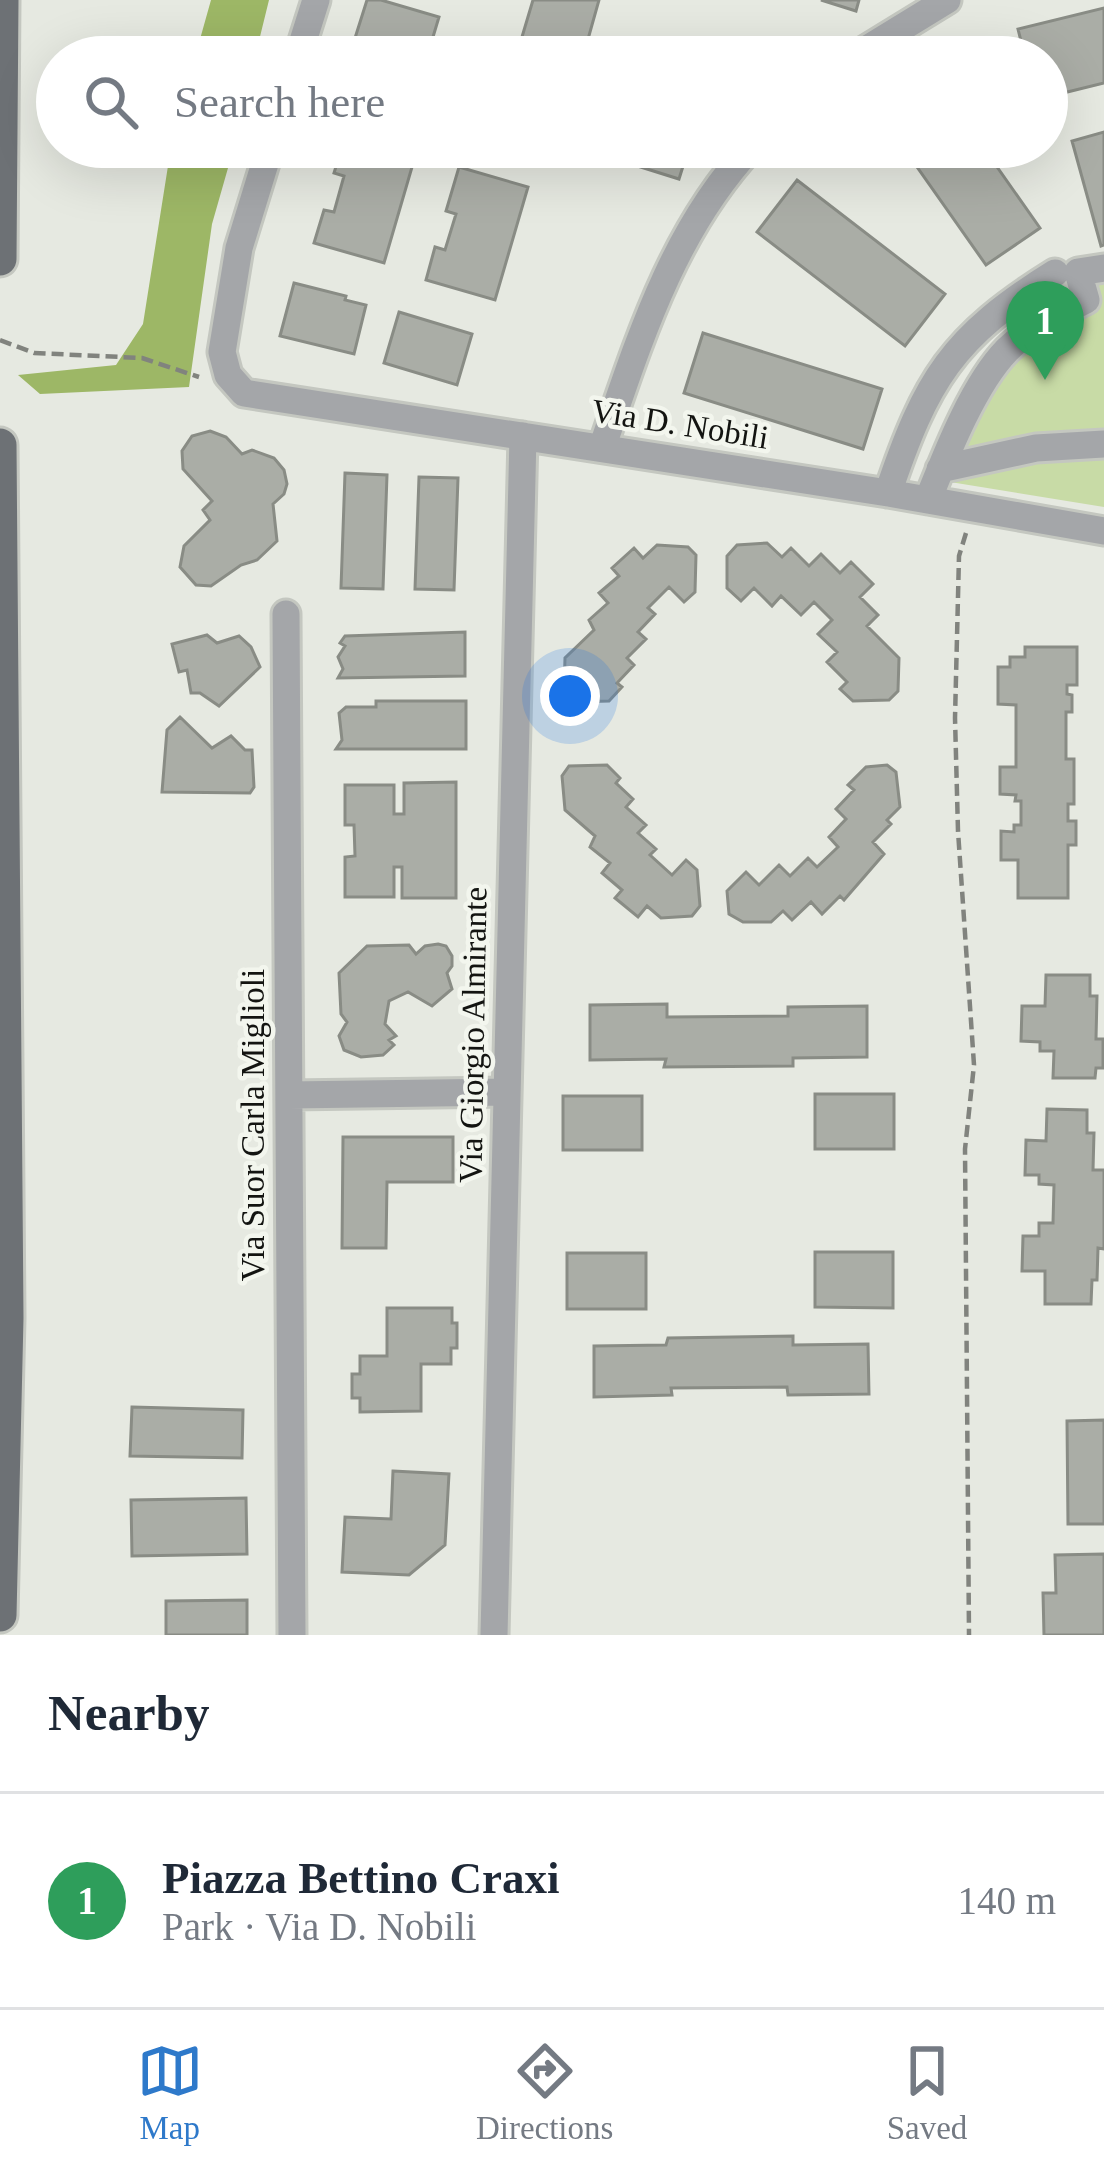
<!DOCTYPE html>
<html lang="en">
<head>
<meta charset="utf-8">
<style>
	body { margin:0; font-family:"Times New Roman",serif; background:#f2f2f3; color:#1f2937 }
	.you { position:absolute; left:570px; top:696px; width:42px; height:42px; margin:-30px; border:9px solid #fff; border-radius:50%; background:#1a73e8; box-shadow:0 0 0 18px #1a73e833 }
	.badge { display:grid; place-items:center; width:78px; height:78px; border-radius:50%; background:#2e79ca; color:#fff; font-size:39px; font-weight:700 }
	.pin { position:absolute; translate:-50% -99px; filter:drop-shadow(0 3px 6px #0008) }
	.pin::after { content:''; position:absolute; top:63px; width:42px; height:36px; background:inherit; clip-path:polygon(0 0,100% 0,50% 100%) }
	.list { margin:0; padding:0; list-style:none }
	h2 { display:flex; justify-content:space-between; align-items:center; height:156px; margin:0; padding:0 48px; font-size:51px }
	h2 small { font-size:39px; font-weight:400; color:#747a83 }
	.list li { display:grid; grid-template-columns:78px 1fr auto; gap:36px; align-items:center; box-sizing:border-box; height:216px; padding:0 48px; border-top:3px solid #e0e1e3 }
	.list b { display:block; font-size:45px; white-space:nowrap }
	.list p { margin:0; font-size:39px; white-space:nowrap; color:#747a83 }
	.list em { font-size:39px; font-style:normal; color:#747a83 }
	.icon { flex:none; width:66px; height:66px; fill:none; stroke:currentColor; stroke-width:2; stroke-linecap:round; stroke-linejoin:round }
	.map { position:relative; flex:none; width:1104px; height:1635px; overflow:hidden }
	.search { position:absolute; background:#fff; box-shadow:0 12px 48px #0002; left:36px; right:36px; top:36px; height:132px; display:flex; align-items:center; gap:30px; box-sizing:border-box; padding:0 42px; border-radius:66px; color:#747a83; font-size:45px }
	.sheet { height:372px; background:#fff }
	nav { display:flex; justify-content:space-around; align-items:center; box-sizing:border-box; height:168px; border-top:3px solid #e0e1e3; background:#fff; font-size:33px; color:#747a83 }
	nav a { display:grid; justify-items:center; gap:6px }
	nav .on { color:#2e79ca }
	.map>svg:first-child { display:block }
	.green { fill:#c8dba6 }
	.forest { fill:#9db766 }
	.building { fill:#aaada6; stroke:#898c85; stroke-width:3 }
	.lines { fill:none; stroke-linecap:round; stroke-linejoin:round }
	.minor-casing { stroke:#c4c7c0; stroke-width:33 }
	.major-casing { stroke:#c4c7c0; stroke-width:39 }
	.path { stroke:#81837e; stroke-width:4.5; stroke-dasharray:12 6; stroke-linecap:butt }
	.minor { stroke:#a4a6a9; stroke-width:27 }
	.major { stroke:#6d7175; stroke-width:33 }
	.labels { text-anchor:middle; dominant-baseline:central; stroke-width:9; stroke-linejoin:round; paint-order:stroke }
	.street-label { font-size:33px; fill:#131411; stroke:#f3f6ee }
</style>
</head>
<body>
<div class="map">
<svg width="1104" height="1635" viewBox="0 0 1104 1635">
	<rect width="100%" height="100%" fill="#e6e9e1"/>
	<!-- green -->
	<path class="green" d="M 1104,280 L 1104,507 L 944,481 L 969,402 L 1085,284 Z"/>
	<!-- forest -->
	<path class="forest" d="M 211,0 L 269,0 L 255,57 L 195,57 Z
		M 171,147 L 234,147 L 212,224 L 189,387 L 40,394 L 18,375 L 116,365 L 143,324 Z"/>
	<!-- building -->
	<path class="building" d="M 367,0 L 381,0 L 439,17 L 427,57 L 378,57 L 381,46 L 355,38 Z
		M 533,0 L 599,0 L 583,57 L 516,57 Z
		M 821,0 L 859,0 L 856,11 Z
		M 1104,8 L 1104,83 L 1047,97 L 1047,57 L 1025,57 L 1018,29 Z
		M 653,38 L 715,57 L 647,57 Z
		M 1104,132 L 1104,245 L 1101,246 L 1072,141 Z
		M 342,147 L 417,150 L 384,263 L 314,243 L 324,210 L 334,212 L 344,176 L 334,173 Z
		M 504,147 L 536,147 L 533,156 Z
		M 619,147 L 689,147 L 679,179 L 615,159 Z
		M 903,147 L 983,147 L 1040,228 L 986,265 Z
		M 459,167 L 528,187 L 495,300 L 426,280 L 435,247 L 445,250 L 456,214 L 446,211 Z
		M 797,180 L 945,294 L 905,346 L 757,232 Z
		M 294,283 L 346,296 L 345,300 L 366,305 L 354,354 L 280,336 Z
		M 399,312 L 472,334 L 457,385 L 384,363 Z
		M 703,333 L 882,389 L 863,449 L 684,393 Z
		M 210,431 L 226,437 L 242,454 L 252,450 L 274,458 L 284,470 L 287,484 L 284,494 L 273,504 L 277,541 L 257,560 L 241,565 L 211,586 L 196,585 L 180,567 L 184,546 L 210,520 L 203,510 L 212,501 L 183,469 L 182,451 L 192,436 Z
		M 345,473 L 387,475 L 383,589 L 341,588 Z
		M 419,477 L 458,478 L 454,590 L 415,589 Z
		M 767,543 L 782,557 L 791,548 L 809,566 L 821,554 L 840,573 L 851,562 L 873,584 L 860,597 L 878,615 L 867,626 L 899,658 L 898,691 L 889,700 L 853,701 L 840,689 L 847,682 L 827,662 L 837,652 L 818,634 L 832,620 L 814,602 L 801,615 L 781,596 L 772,606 L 754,588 L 741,601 L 727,588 L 727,556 L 737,545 Z
		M 657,545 L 688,547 L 696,555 L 695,592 L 684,602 L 669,587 L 648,608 L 655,614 L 638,632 L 646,639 L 627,658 L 634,665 L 617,683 L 622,687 L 609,701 L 572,702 L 564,692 L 565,658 L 594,630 L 589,620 L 608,603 L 599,593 L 619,576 L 612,568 L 634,548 L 643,558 Z
		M 465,632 L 465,676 L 338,678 L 343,669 L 338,657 L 345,646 L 340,643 L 345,636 Z
		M 207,635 L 217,643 L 239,636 L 251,647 L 260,667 L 219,706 L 200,693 L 191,693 L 187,670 L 179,672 L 172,644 Z
		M 1025,647 L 1077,647 L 1077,685 L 1067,685 L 1067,694 L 1072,695 L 1072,712 L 1066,712 L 1066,759 L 1074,759 L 1074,804 L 1068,804 L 1068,821 L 1076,821 L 1076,845 L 1068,845 L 1068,898 L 1018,898 L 1018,860 L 1001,860 L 1001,831 L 1014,832 L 1014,825 L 1021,825 L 1021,801 L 1015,801 L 1016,795 L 1000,794 L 1000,767 L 1016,767 L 1016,705 L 998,704 L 998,667 L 1010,667 L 1010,657 L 1025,657 Z
		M 376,701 L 466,701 L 466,749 L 336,749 L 342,740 L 339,713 L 346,707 L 376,707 Z
		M 180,717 L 212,748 L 231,736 L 245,750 L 252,750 L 254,787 L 250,793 L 162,792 L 167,730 Z
		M 607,765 L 620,778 L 616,783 L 633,799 L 626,807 L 646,825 L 638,833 L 656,849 L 650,855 L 672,875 L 686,860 L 697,870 L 700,906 L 692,916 L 661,918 L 647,906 L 638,917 L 615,898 L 622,890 L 602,873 L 610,863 L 590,847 L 595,836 L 565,810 L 562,776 L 569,766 Z
		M 887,765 L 896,772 L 900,807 L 887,820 L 891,824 L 873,842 L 884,854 L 844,900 L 840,896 L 822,914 L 811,902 L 792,920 L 783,911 L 771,922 L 743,922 L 729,914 L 727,891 L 746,872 L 759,885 L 779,865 L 790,876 L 808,858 L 817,867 L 838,847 L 829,837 L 846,819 L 836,809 L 854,790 L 848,785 L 866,767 Z
		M 456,782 L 456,898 L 402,898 L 402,867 L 394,867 L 394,897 L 345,897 L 345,857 L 355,856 L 354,825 L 345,825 L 345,785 L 394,785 L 394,814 L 404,814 L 404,783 Z
		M 438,944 L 446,946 L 452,956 L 452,966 L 447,973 L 452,989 L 432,1006 L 408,992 L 389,1001 L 385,1024 L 396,1036 L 389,1040 L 394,1045 L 383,1055 L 361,1057 L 344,1050 L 339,1036 L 347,1022 L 341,1014 L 339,973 L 367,946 L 409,945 L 416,954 L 425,946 Z
		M 1046,975 L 1090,975 L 1090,996 L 1097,996 L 1096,1039 L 1103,1039 L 1103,1068 L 1096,1068 L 1095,1078 L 1053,1078 L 1054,1051 L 1040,1051 L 1040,1042 L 1021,1041 L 1022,1006 L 1045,1006 Z
		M 667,1004 L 667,1017 L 788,1016 L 788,1007 L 867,1006 L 867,1057 L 793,1058 L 793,1066 L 664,1067 L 666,1059 L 590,1060 L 590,1005 Z
		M 815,1094 L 894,1094 L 894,1149 L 815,1149 Z
		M 563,1096 L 642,1096 L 642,1150 L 563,1150 Z
		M 1047,1109 L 1087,1110 L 1087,1133 L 1094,1133 L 1093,1170 L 1104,1170 L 1104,1249 L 1098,1248 L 1097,1280 L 1092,1280 L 1091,1304 L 1045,1304 L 1045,1271 L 1022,1271 L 1023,1236 L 1039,1236 L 1039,1223 L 1053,1223 L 1054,1185 L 1039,1184 L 1039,1175 L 1025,1175 L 1026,1140 L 1046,1141 Z
		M 343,1137 L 453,1137 L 453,1182 L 387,1182 L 386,1248 L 342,1248 Z
		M 815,1252 L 893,1252 L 893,1308 L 815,1307 Z
		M 567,1253 L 646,1253 L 646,1309 L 567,1309 Z
		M 387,1308 L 452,1308 L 452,1323 L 457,1323 L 457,1348 L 451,1348 L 451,1364 L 421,1364 L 421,1411 L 360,1412 L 360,1398 L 352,1398 L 352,1374 L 360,1374 L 360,1356 L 387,1356 Z
		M 793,1336 L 793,1345 L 868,1344 L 869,1394 L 788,1395 L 787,1387 L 671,1388 L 672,1395 L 594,1397 L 594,1346 L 666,1345 L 668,1338 Z
		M 132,1407 L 243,1410 L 242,1458 L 130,1456 Z
		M 1104,1420 L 1104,1524 L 1068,1524 L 1067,1421 Z
		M 393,1471 L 449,1474 L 445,1545 L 409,1575 L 342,1572 L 345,1517 L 391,1519 Z
		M 246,1498 L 247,1554 L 132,1556 L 131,1500 Z
		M 1104,1554 L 1104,1635 L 1044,1635 L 1043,1593 L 1056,1593 L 1055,1555 Z
		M 247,1600 L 247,1635 L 166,1635 L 166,1601 Z"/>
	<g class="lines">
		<!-- minor casing -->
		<g class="minor-casing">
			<path id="minor" d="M 298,57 L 316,0
				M 854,57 L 947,0
				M 270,147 L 239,248 L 222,352 L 228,375 L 244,393 L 888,493 L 1104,531
				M 602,448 C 639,341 672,232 751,147
				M 940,469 L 1036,448 L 1104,444
				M 888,493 C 926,380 952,337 1055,273
				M 928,500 C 946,455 973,385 1007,350 C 1028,329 1060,313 1086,300 L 1078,272 L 1104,268
				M 286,614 L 292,1635
				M 289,1095 L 507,1092
				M 494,1635 L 523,436"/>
		</g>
		<!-- major casing -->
		<g class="major-casing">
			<path id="major" d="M 0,259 L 2,0
				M 0,445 L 7,1318 L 0,1615"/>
		</g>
		<!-- path -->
		<path class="path" d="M 0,340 L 34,353 L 142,358 L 199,377
			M 966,533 L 959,556 L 955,718 L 958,831 L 974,1065 L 965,1149 L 969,1635"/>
		<!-- minor -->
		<use href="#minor" class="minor"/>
		<!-- major -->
		<use href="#major" class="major"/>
	</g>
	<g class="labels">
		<!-- street labels -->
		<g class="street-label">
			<text transform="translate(680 424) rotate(9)">Via D. Nobili</text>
			<text transform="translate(473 1035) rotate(-89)">Via Giorgio Almirante</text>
			<text transform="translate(253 1125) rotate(-90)">Via Suor Carla Miglioli</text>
		</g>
	</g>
</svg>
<div class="you"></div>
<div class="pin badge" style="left:1045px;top:380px;background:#2e9e5b">1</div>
<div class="search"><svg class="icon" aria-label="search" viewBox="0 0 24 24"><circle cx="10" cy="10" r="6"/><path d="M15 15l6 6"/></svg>Search here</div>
</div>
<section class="sheet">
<h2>Nearby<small></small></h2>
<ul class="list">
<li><span class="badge" style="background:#2e9e5b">1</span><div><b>Piazza Bettino Craxi</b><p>Park · Via D. Nobili</p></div><em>140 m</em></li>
</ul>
</section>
<nav>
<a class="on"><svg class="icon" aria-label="map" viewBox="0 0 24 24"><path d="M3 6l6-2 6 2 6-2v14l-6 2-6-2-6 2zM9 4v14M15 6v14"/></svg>Map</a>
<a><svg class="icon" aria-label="directions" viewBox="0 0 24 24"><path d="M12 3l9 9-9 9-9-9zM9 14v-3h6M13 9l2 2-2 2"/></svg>Directions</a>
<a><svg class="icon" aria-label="saved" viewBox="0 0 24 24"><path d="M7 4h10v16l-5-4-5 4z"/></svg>Saved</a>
</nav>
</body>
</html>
